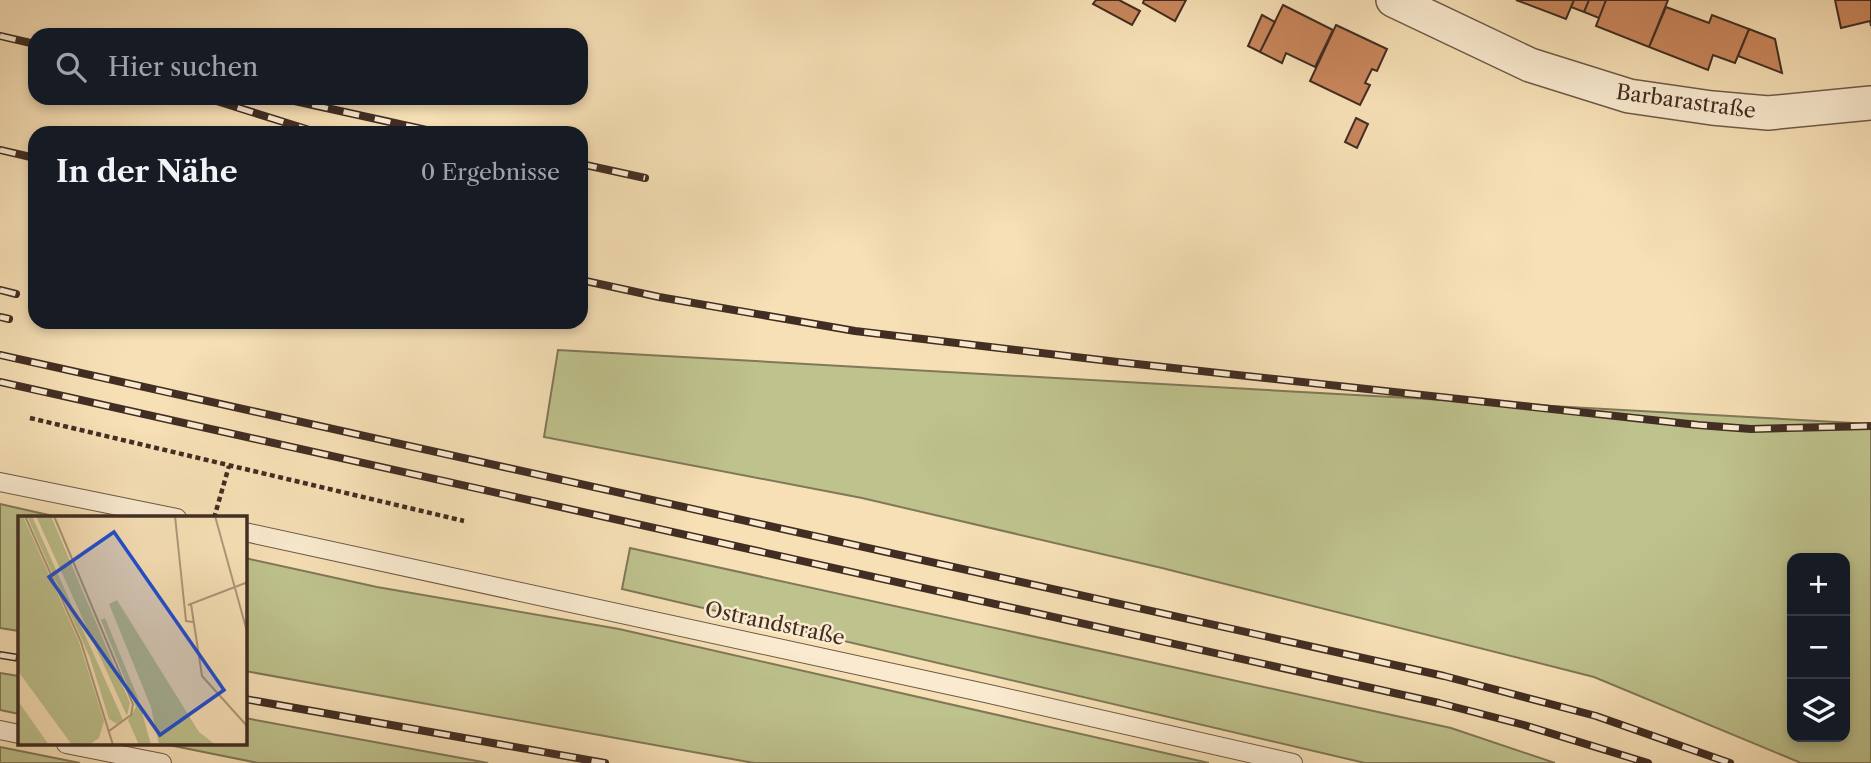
<!DOCTYPE html>
<html lang="de">
<head>
<meta charset="utf-8">
<style>
	body { margin:0; font-family:"Libre Caslon Text",serif; background:#242831; color:#f1f3f6 }
	.controls { position:absolute; right:21px; bottom:21px; display:grid; overflow:hidden; border-radius:14px; box-shadow:0 4px 10px #0003 }
	.controls button { width:63px; height:63px; display:grid; place-items:center; padding:0; border:0; border-bottom:2px solid #363941; background:#171b24; color:#f1f3f6; font:35px sans-serif }
	.list { margin:0; padding:0; list-style:none }
	h2 { display:flex; justify-content:space-between; align-items:center; height:91px; margin:0; padding:0 28px; font-size:30px }
	h2 small { font-size:23px; font-weight:400; color:#9ea1a6 }
	.icon { flex:none; width:38px; height:38px; fill:none; stroke:currentColor; stroke-width:2; stroke-linecap:round; stroke-linejoin:round }
	.map { position:relative; flex:none; width:1871px; height:763px; overflow:hidden }
	.search { position:absolute; background:#171b24; box-shadow:0 4px 10px #0003; left:28px; top:28px; width:560px; height:77px; display:flex; align-items:center; gap:18px; box-sizing:border-box; padding:0 24px; border-radius:21px; color:#9ea1a6; font-size:26px }
	.panel { position:absolute; background:#171b24; box-shadow:0 4px 10px #0003; left:28px; top:126px; width:560px; height:203px; border-radius:21px }
	.map>svg:first-child { display:block }
	.green { fill:#bec28d; stroke:#807858; stroke-width:2; fill-rule:evenodd }
	.building { fill:#c9865c; stroke:#412d23; stroke-width:2 }
	.lines { fill:none; stroke-linecap:round; stroke-linejoin:round }
	.service-casing { stroke:#6e5a48; stroke-width:20 }
	.minor-casing { stroke:#6e5a48; stroke-width:36 }
	.path { stroke:#412d23; stroke-width:4.5; stroke-dasharray:5 3.5; stroke-linecap:butt }
	.service { stroke:#faebd0; stroke-width:18 }
	.minor { stroke:#faebd0; stroke-width:33 }
	.rail-casing { stroke:#412d23; stroke-width:8 }
	.rail { stroke:#faebd0; stroke-width:5; stroke-dasharray:16; stroke-linecap:butt }
	.labels { text-anchor:middle; dominant-baseline:central; stroke-width:5; stroke-linejoin:round; paint-order:stroke }
	.street-label { font-size:21px; fill:#412d23; stroke:#faebd0 }
	.inset-road { fill:none; stroke:#ae987b; stroke-width:2 }
	.view { fill:#1d4ed8; fill-opacity:0.15; stroke:#1d4ed8; stroke-width:3.5 }
	.inset-edge { fill:none; stroke:#412d23; stroke-width:3.5 }
</style>
</head>
<body>
<div class="map">
<svg width="1871" height="763" viewBox="0 0 1871 763">
	<rect width="100%" height="100%" fill="#f7e0b6"/>
	<filter id="stains"><feTurbulence type="fractalNoise" baseFrequency=".00286" numOctaves="4"/><feColorMatrix values="0 0 0 0 .2 0 0 0 0 .09 0 0 0 0 .02 0 0 0 .5 -.17"/></filter>
	<radialGradient id="worn" r=".72"><stop offset=".6" stop-color="#630" stop-opacity="0"/><stop offset="1" stop-color="#630" stop-opacity=".3"/></radialGradient>
	<!-- green -->
	<path class="green" d="M 558,350 L 1871,424 L 1871,763 L 1801,763 L 1594,677 L 1162,568 L 862,498 L 544,437 ZM 1792,558 L 1845,558 L 1845,737 L 1792,737 Z
		M 0,504 L 62,518 L 19,518 L 19,631 L 0,628 Z
		M 630,548 L 1451,728 L 1555,763 L 1365,763 L 622,589 Z
		M 245,558 L 377,587 L 619,629 L 1209,763 L 754,763 L 245,671 Z
		M 0,673 L 19,676 L 19,714 L 0,710 Z
		M 245,718 L 488,763 L 258,763 L 164,744 L 245,744 Z
		M 0,747 L 80,763 L 0,763 Z"/>
	<!-- building -->
	<path class="building" d="M 1096,0 L 1119,0 L 1140,11 L 1132,25 L 1093,4 Z
		M 1144,0 L 1186,0 L 1175,21 L 1143,3 Z
		M 1516,0 L 1574,0 L 1566,19 Z
		M 1574,0 L 1589,0 L 1584,12 L 1571,7 Z
		M 1589,0 L 1606,0 L 1599,18 L 1584,12 Z
		M 1606,0 L 1668,0 L 1649,47 L 1596,26 Z
		M 1835,0 L 1871,0 L 1871,26 L 1870,21 L 1841,28 Z
		M 1283,5 L 1333,30 L 1315,67 L 1286,53 L 1282,63 L 1260,52 Z
		M 1666,7 L 1709,23 L 1712,15 L 1749,29 L 1735,63 L 1713,55 L 1708,70 L 1649,47 Z
		M 1262,15 L 1275,22 L 1260,52 L 1248,46 Z
		M 1336,25 L 1387,49 L 1377,71 L 1372,69 L 1365,83 L 1370,85 L 1360,105 L 1310,81 Z
		M 1749,29 L 1775,39 L 1782,73 L 1738,56 Z
		M 1356,118 L 1368,124 L 1357,148 L 1345,142 Z"/>
	<g class="lines">
		<!-- service casing -->
		<g class="service-casing">
			<path id="service" d="M 0,482 L 177,518
				M 245,532 L 985,693 L 1293,763
				M 0,730 L 19,734
				M 66,744 L 162,763"/>
		</g>
		<!-- minor casing -->
		<g class="minor-casing">
			<path id="minor" d="M 1393,0 L 1530,65 L 1629,96 L 1712,108 L 1768,113 L 1871,103"/>
		</g>
		<!-- path -->
		<path class="path" d="M 30,418 L 464,521
			M 214,518 L 229,466"/>
		<!-- service -->
		<use href="#service" class="service"/>
		<!-- minor -->
		<use href="#minor" class="minor"/>
		<!-- rail casing -->
		<g class="rail-casing">
			<path id="rail" d="M 0,36 L 35,44
				M 207,98 L 319,133
				M 281,98 L 440,133
				M 0,150 L 35,158
				M 581,164 L 645,178
				M 581,280 L 659,297 L 855,331 L 1118,362 L 1698,425 L 1751,429 L 1871,426
				M 0,290 L 16,294
				M 0,317 L 9,319
				M 0,355 L 1444,676 L 1596,716 L 1730,763
				M 0,382 L 1439,703 L 1524,725 L 1648,763
				M 0,655 L 19,658
				M 245,699 L 605,763"/>
		</g>
		<!-- rail -->
		<use href="#rail" class="rail"/>
	</g>
	<g class="labels">
		<!-- street labels -->
		<g class="street-label">
			<text transform="translate(1686 101) rotate(8)">Barbarastraße</text>
			<text transform="translate(775 623) rotate(12)">Ostrandstraße</text>
		</g>
	</g>
	<!-- overview -->
	<g transform="translate(18 516)">
		<rect width="229" height="229" fill="#f7e0b6"/>
		<path d="M 0,0 L 5,0 L 61,126 L 86,205 L 81,222 L 71,229 L 54,229 L 0,155 ZM 9,0 L 14,0 L 105,204 L 99,208 L 91,203 L 72,142 ZM 18,0 L 33,0 L 112,187 L 109,200 ZM 99,84 L 181,216 L 198,229 L 141,229 L 133,191 L 91,88 ZM 87,102 L 120,182 L 133,229 L 121,229 L 110,204 L 118,191 L 83,104 ZM 0,185 L 31,229 L 0,229 Z" fill="#bec28d"/>
		<path class="inset-road" d="M 7,0 L 63,126 L 95,229M 36,0 L 115,188 L 113,199 L 91,215M 157,0 L 168,105 L 175,106M 197,0 L 230,119M 173,88 L 184,160 L 230,211M 170,89 L 230,66"/>
		<path class="view" d="M 96,16 L 206,174 L 142,219 L 31,61 Z"/>
		<rect width="229" height="229" class="inset-edge"/>
	</g>
	<rect width="100%" height="100%" filter="url(#stains)"/>
	<rect width="100%" height="100%" fill="url(#worn)"/>
</svg>
<div class="controls">
<button>+</button>
<button>−</button>
<button><svg class="icon" aria-label="layers" viewBox="0 0 24 24"><path d="M12 4l9 5-9 5-9-5zM3 14l9 5 9-5"/></svg></button>
</div>
<div class="search"><svg class="icon" aria-label="search" viewBox="0 0 24 24"><circle cx="10" cy="10" r="6"/><path d="M15 15l6 6"/></svg>Hier suchen</div>
<section class="panel">
<h2>In der Nähe<small>0 Ergebnisse</small></h2>
<ul class="list">
</ul>
</section>
</div>
</body>
</html>
